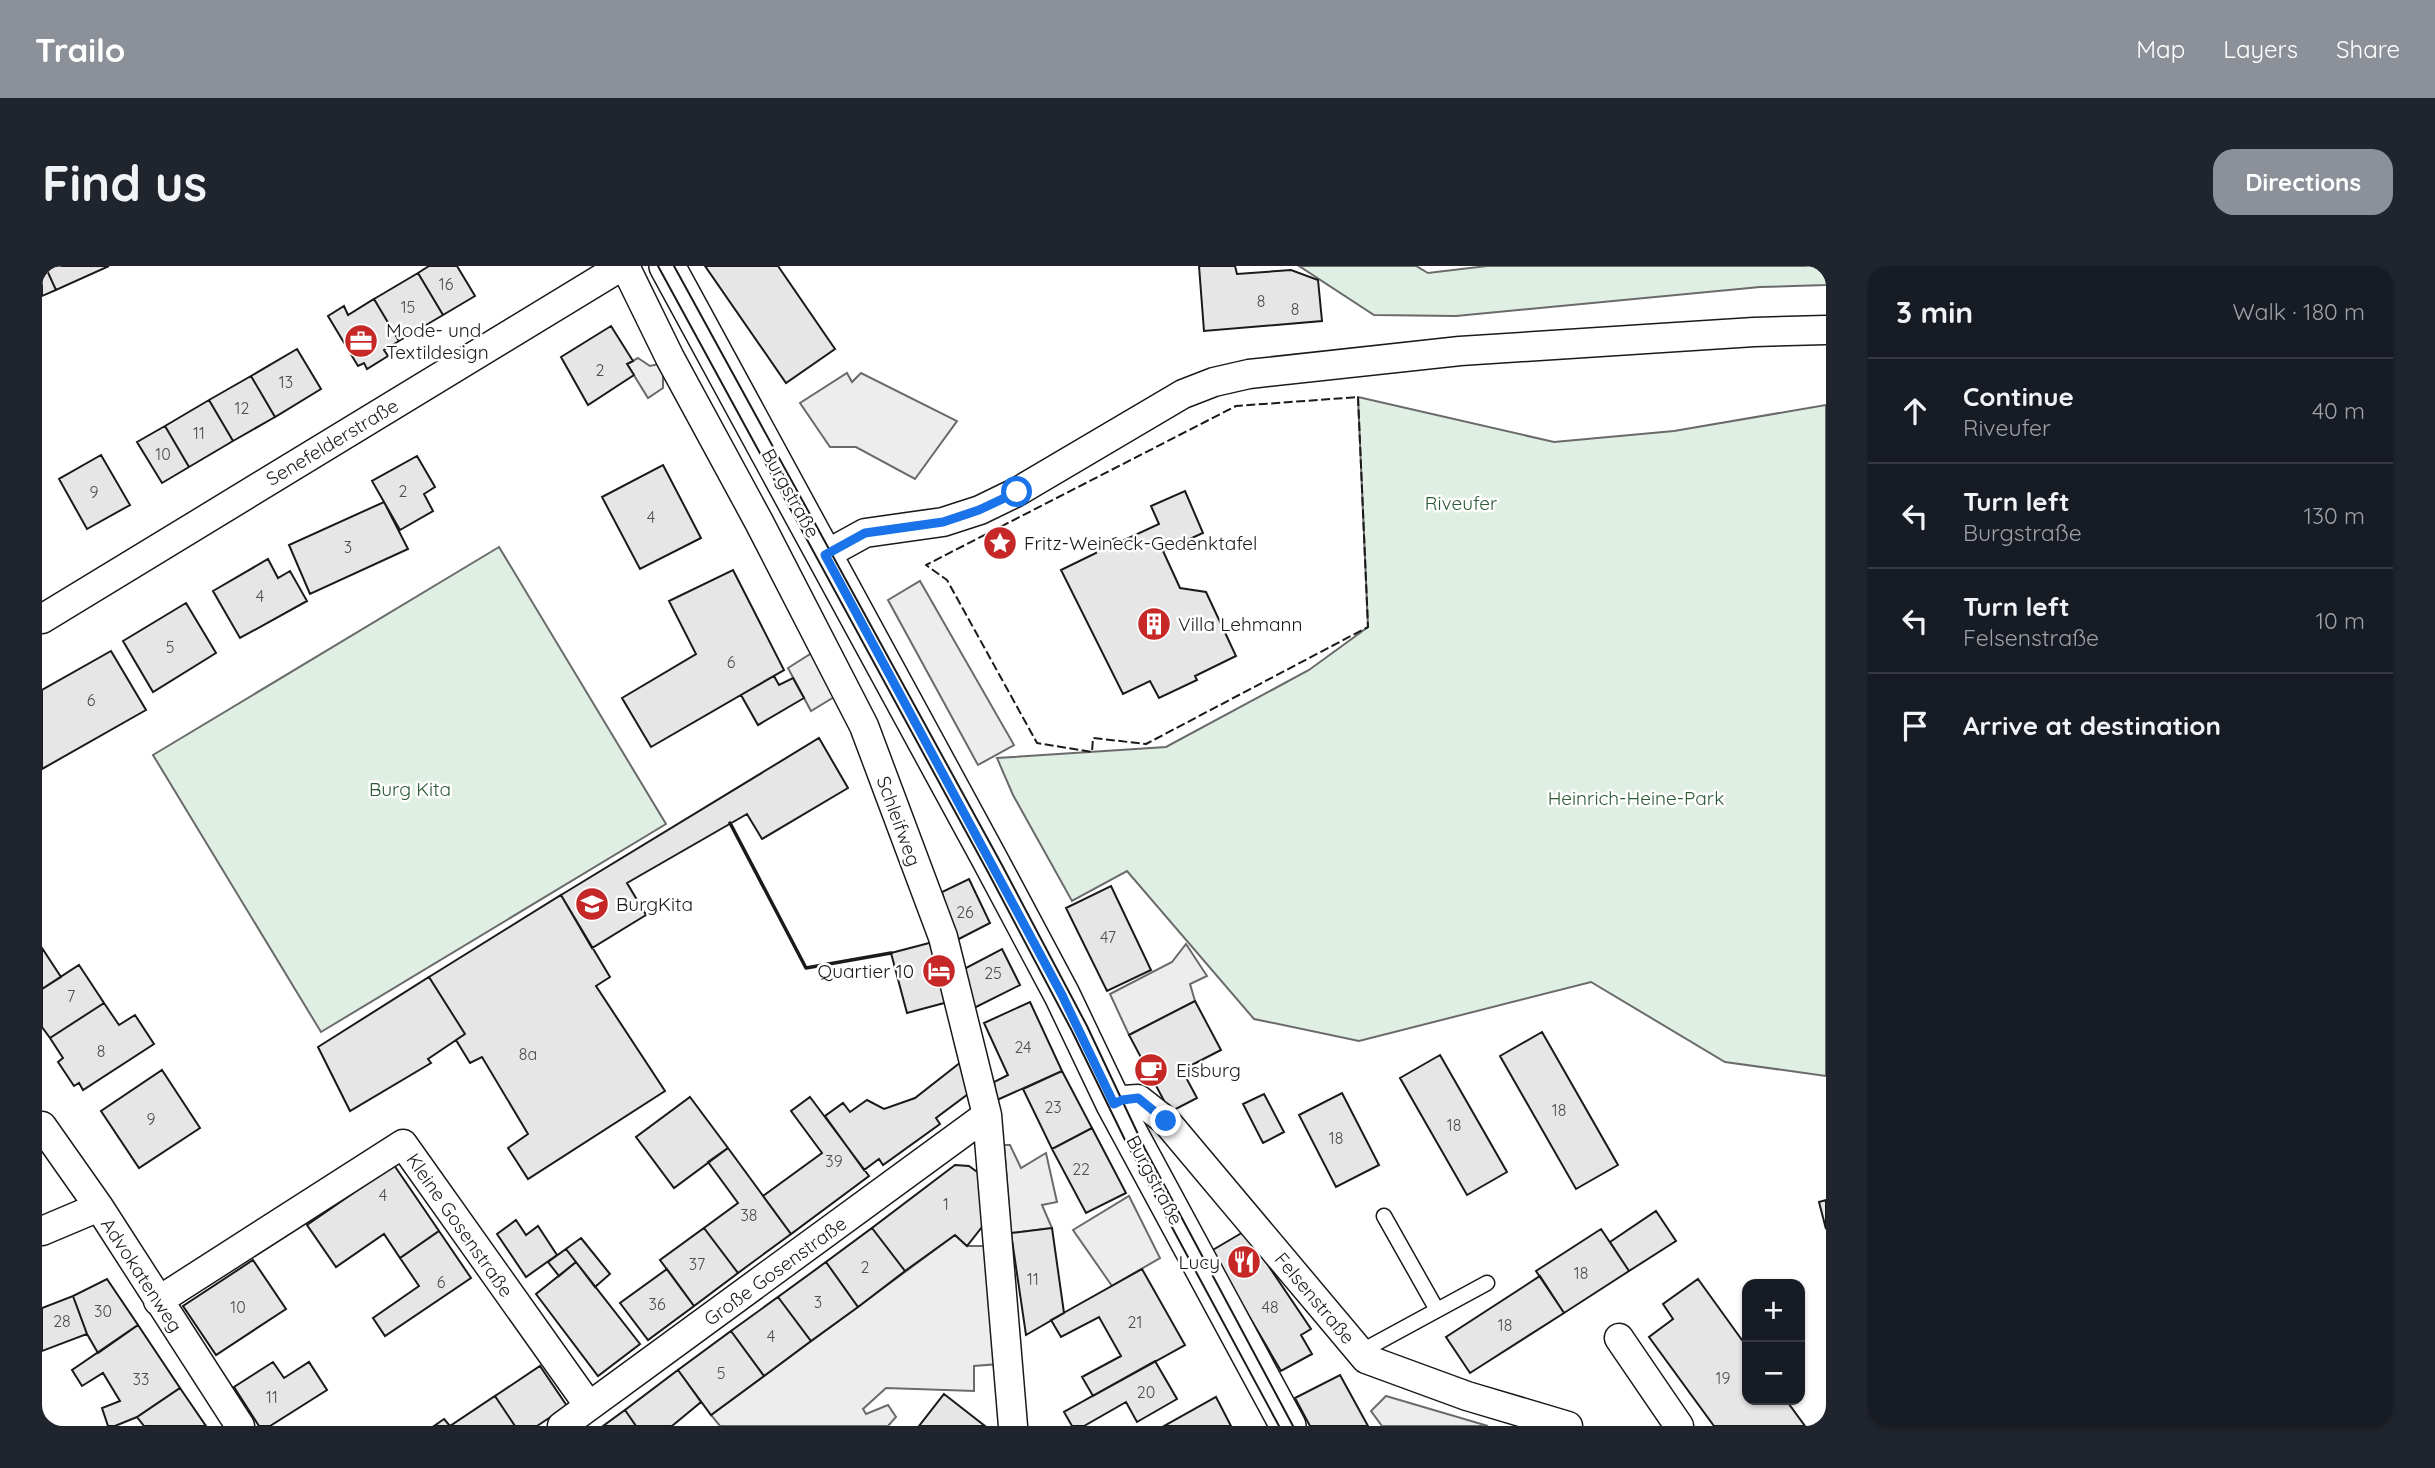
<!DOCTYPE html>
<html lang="en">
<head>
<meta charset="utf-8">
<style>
	body { margin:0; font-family:Quicksand,sans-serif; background:#20242c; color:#f1f3f6 }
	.controls { position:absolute; right:21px; bottom:21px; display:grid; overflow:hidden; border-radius:14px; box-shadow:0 2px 5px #0004 }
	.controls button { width:63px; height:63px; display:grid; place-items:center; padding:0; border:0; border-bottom:2px solid #363941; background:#171b24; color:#f1f3f6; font:35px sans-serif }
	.stop { position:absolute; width:21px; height:21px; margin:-16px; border:5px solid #1a73e8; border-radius:50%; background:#fff }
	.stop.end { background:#1a73e8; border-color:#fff; box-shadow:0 2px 7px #0008 }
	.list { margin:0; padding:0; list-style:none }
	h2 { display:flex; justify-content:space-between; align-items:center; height:91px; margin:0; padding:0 28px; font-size:30px }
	h2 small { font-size:23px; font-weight:400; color:#9ea1a6 }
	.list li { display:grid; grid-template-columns:46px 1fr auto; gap:21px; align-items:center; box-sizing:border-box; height:105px; padding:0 28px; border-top:2px solid #363941 }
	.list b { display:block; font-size:26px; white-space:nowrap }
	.list p { margin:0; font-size:23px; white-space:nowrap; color:#9ea1a6 }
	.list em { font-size:23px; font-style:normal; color:#9ea1a6 }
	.icon { flex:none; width:38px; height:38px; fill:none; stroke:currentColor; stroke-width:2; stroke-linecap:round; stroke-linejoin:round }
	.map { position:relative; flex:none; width:1784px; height:1160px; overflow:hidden; border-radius:21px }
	header { display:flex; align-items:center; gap:42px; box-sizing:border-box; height:98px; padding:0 35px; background:#8c9099; color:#fff }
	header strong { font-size:33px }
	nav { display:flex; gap:38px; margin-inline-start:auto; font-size:24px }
	.intro { display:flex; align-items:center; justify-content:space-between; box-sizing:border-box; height:168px; padding:0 42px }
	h1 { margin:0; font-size:49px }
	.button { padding:18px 32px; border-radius:21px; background:#8c9099; color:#fff; font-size:24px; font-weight:700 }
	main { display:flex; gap:42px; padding:0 42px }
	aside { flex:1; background:#171b24; border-radius:21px; box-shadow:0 2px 5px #0004 }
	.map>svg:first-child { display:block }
	.green { fill:#e0efe3; stroke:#6a6a6a; stroke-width:2 }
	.parking { fill:#ededed; stroke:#6a6a6a; stroke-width:2 }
	.building { fill:#e6e6e6; stroke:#1a1a1a; stroke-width:2 }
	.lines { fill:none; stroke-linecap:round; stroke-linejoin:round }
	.service-casing { stroke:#1a1a1a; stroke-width:17 }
	.minor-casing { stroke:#1a1a1a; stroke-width:31 }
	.tertiary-casing { stroke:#1a1a1a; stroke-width:38 }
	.service { stroke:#fff; stroke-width:14 }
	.minor { stroke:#fff; stroke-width:28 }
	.tertiary { stroke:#fff; stroke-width:35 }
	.tram { stroke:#1a1a1a; stroke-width:2 }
	.fence { stroke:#1a1a1a; stroke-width:2; stroke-dasharray:9 3.5; stroke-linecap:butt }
	.wall { stroke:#1a1a1a; stroke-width:3.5 }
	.route { stroke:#1a73e8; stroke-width:9 }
	.labels { text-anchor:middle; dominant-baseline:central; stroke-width:5; stroke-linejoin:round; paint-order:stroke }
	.number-label { font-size:16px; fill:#4d4d4d }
	.poi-label { font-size:19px; fill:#1a1a1a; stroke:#fff; text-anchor:start }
	.street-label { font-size:19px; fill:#1a1a1a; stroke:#fff }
	.park-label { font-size:19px; fill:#2b5a34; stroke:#fff }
</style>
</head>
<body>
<header>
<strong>Trailo</strong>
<nav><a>Map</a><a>Layers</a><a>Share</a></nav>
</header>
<div class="intro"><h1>Find us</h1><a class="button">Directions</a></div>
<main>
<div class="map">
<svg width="1784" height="1160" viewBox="0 0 1784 1160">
	<rect width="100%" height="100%" fill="#fff"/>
	<!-- green -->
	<path class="green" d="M 1257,0 L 1374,0 L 1386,7 L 1445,0 L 1784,0 L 1784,19 L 1718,21 L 1414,50 L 1332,49 Z
		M 1316,131 L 1512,176 L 1632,165 L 1784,139 L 1784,810 L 1683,796 L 1549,716 L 1317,775 L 1212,753 L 1085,605 L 1030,635 L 971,529 L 955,492 L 1124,481 L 1267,404 L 1326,361 Z
		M 457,281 L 624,558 L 279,766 L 111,489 Z"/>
	<!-- parking -->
	<path class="parking" d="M 596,92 L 608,100 L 621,97 L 621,122 L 606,132 L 585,98 Z
		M 805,107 L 810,116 L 819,107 L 915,155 L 873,213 L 814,181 L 788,181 L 758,137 Z
		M 878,315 L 972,479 L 936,499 L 846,334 Z
		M 773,385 L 797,428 L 769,445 L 746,402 Z
		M 1144,678 L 1165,710 L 1148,718 L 1153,735 L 1087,769 L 1068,728 L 1130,696 Z
		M 962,879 L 968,879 L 979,902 L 1004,887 L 1015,936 L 1000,939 L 1010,962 L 969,967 Z
		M 1087,930 L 1118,992 L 1070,1020 L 1031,964 Z
		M 913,969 L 925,980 L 948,980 L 957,1098 L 932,1100 L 932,1125 L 844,1122 L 821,1143 L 824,1148 L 846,1139 L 854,1151 L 846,1160 L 678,1160 L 669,1149 Z
		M 1344,1130 L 1446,1160 L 1340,1160 L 1329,1145 Z"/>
	<!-- building -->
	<path class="building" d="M 0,0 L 3,0 L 14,24 L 0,30 Z
		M 3,0 L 67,0 L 14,24 Z
		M 387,0 L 415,0 L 433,30 L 401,49 L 376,7 Z
		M 663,0 L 736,0 L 793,83 L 744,117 Z
		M 1157,0 L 1193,0 L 1195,8 L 1249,4 L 1276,14 L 1280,55 L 1162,65 Z
		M 376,7 L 401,49 L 357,75 L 332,33 Z
		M 332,33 L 357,75 L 342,84 L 346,90 L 325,103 L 322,97 L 316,100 L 286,50 L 302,40 L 306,49 Z
		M 569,60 L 591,95 L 585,98 L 592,109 L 546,139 L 519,91 Z
		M 255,83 L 279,123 L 233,151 L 209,110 Z
		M 209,110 L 233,151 L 191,175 L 167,134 Z
		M 167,134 L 191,175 L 147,201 L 123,160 Z
		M 123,160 L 147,201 L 120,217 L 95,176 Z
		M 59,189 L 88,239 L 45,263 L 17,213 Z
		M 375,190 L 393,221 L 382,228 L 391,245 L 358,264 L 330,215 Z
		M 621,199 L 659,272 L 598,303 L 560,231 Z
		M 1143,225 L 1161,267 L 1121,285 L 1138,322 L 1164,326 L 1194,390 L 1153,410 L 1155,414 L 1117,432 L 1108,415 L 1081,428 L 1019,304 L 1054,287 L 1052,281 L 1074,272 L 1076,277 L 1117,258 L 1109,240 Z
		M 342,236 L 366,283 L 268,328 L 247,279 Z
		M 226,293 L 236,312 L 248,305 L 265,335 L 198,372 L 171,325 Z
		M 691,304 L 742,404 L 609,481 L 580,432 L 654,388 L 627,335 Z
		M 144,337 L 174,387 L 111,426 L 81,375 Z
		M 69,385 L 104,444 L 0,503 L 0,424 Z
		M 732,410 L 737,419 L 751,412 L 762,432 L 716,459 L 699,429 Z
		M 777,472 L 806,522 L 720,573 L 705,548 L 585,617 L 604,649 L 550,682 L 519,629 Z
		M 927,613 L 948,657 L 913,675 L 900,626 Z
		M 1069,620 L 1109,704 L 1065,725 L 1024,642 Z
		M 519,629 L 568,711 L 554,720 L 623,825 L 486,913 L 466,882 L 486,868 L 440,791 L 428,797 L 414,774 L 423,768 L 387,711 Z
		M 891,676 L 906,736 L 865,747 L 849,687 Z
		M 0,682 L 19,711 L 0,723 Z
		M 960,683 L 978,719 L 932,742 L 922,703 Z
		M 37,699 L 62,737 L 8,772 L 0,761 L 0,723 Z
		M 387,711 L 423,768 L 386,793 L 389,797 L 308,845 L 276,781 Z
		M 1153,735 L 1179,784 L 1140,804 L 1155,832 L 1128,846 L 1087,769 Z
		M 988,736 L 1020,805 L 955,834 L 952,816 L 966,809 L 942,757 Z
		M 62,737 L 77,759 L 93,749 L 112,778 L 41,824 L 37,817 L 32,820 L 16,796 L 21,792 L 8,772 Z
		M 1500,766 L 1576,899 L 1534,923 L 1458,790 Z
		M 1398,789 L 1465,906 L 1425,929 L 1358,812 Z
		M 919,796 L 926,828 L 894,852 L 898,858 L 841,899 L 837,893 L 822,904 L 783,850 L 801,837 L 808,846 L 825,834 L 842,843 L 873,832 Z
		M 120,804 L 158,862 L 97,902 L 59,845 Z
		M 1020,805 L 1050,862 L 1010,883 L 981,823 Z
		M 1300,827 L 1337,899 L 1294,921 L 1257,849 Z
		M 1222,828 L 1242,866 L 1221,877 L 1201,838 Z
		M 648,831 L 686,882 L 632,922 L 594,871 Z
		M 768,831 L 827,910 L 749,968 L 721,930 L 780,887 L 749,845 Z
		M 1050,862 L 1084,927 L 1044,947 L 1010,883 Z
		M 686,882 L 749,968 L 696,1007 L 662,962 L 696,937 L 666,896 Z
		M 352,899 L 397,965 L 358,992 L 342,968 L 294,1001 L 265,959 Z
		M 913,899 L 927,900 L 938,908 L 947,952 L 925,980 L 913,969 L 863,1005 L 830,962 Z
		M 1784,934 L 1784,963 L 1777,936 Z
		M 1614,945 L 1634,975 L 1587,1005 L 1568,976 Z
		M 474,954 L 484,969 L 496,960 L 515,989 L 484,1011 L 455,968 Z
		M 662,962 L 696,1007 L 652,1040 L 618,994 Z
		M 830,962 L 863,1005 L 816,1041 L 784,996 Z
		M 1010,962 L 1022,1047 L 984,1069 L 969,967 Z
		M 1559,963 L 1587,1005 L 1522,1047 L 1494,1005 Z
		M 397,965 L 429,1012 L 343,1070 L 331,1052 L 377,1020 L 358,992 Z
		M 1203,965 L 1269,1063 L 1259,1069 L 1270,1088 L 1239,1105 L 1169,985 Z
		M 539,972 L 568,1008 L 553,1021 L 524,983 Z
		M 524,983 L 534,996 L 517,1010 L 506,996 Z
		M 211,994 L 244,1043 L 174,1089 L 141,1040 Z
		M 534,996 L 598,1078 L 556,1110 L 494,1028 Z
		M 784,996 L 816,1041 L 769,1075 L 736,1031 Z
		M 625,1003 L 652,1040 L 606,1074 L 578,1037 Z
		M 1100,1003 L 1143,1079 L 1051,1130 L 1040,1111 L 1079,1090 L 1057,1051 L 1019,1071 L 1009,1054 Z
		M 1498,1010 L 1522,1047 L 1428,1107 L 1404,1071 Z
		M 65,1013 L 96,1059 L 56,1087 L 45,1068 L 31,1030 Z
		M 1656,1013 L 1705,1081 L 1705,1134 L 1744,1134 L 1763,1160 L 1672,1160 L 1607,1071 L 1631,1053 L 1621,1038 Z
		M 31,1030 L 45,1068 L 0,1085 L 0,1042 Z
		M 736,1031 L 769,1075 L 722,1110 L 689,1065 Z
		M 96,1059 L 138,1122 L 95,1151 L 73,1160 L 66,1160 L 60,1142 L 78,1135 L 61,1107 L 40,1120 L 30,1104 Z
		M 689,1065 L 722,1110 L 669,1149 L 636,1104 Z
		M 1113,1095 L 1135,1133 L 1095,1156 L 1084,1136 L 1042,1160 L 1030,1160 L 1022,1146 Z
		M 231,1096 L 242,1112 L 267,1096 L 285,1124 L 228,1160 L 217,1160 L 192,1121 Z
		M 498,1100 L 525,1140 L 495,1160 L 473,1160 L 453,1130 Z
		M 636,1104 L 659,1136 L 630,1160 L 594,1160 L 583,1144 Z
		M 1298,1109 L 1326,1160 L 1268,1160 L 1253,1132 Z
		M 138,1122 L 164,1160 L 102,1160 L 95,1151 Z
		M 902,1128 L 943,1160 L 877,1160 Z
		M 453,1130 L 473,1160 L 408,1160 Z
		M 1174,1131 L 1189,1160 L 1122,1160 Z
		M 583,1144 L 594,1160 L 561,1160 Z
		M 402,1153 L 408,1160 L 392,1160 Z"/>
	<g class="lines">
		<!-- service casing -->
		<g class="service-casing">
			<path id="service" d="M 1342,950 L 1395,1044
				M 1318,1086 L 1445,1017"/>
		</g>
		<!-- minor casing -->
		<g class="minor-casing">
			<path id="minor" d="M 583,0 L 628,92 L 717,256 L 822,460 L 901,671 L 945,849 L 971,1160
				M 783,289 L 823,267 L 901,256 L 938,244 L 975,226 L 1141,128 L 1172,116 L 1207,108 L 1418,85 L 1712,66 L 1784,64
				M 0,353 L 580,0
				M 1072,838 L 1080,834 L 1096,833 L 1124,855 L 1324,1093 L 1425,1130 L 1526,1160
				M 0,860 L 57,941 L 198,1160
				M 0,965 L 57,941
				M 116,1035 L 361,878 L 547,1140
				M 1577,1072 L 1637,1160
				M 520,1160 L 945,849"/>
		</g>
		<!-- tertiary casing -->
		<g class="tertiary-casing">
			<path id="tertiary" d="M 625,0 L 947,592 L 1020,729 L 1072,838 L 1246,1160"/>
		</g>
		<!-- service -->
		<use href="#service" class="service"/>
		<!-- minor -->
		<use href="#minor" class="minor"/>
		<!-- tertiary -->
		<use href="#tertiary" class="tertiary"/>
		<!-- tram -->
		<path class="tram" d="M 616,0 L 947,608 L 1030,765 L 1083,874 L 1237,1160
			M 632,0 L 960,599 L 1045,760 L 1103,883 L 1251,1160"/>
		<!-- fence -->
		<path class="fence" d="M 1316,131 L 1326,361 L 1104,478 L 1051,472 L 1050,486 L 995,477 L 905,314 L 884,299 L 1194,140 Z"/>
		<!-- wall -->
		<path class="wall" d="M 688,557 L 764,702 L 849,687"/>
	</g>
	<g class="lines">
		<!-- route -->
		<path class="route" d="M 975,226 L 937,244 L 901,256 L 823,267 L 783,289 L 1020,729 L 1072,838 L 1080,834 L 1096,832 L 1124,855"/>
	</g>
	<!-- icons -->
	<defs>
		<g id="office-disc" transform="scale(1.75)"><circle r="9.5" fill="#c62828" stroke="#fff"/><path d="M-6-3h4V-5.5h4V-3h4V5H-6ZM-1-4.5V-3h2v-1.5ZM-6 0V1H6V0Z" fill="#fff"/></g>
		<g id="sight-disc" transform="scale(1.75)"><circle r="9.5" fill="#c62828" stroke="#fff"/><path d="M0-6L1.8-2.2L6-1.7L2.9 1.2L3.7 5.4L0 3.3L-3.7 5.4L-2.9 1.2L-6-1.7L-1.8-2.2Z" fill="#fff"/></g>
		<g id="building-disc" transform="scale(1.75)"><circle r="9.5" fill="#c62828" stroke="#fff"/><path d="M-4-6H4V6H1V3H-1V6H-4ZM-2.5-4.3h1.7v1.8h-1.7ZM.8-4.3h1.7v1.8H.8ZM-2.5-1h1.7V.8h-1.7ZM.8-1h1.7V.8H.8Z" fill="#fff"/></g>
		<g id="school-disc" transform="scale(1.75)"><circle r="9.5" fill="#c62828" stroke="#fff"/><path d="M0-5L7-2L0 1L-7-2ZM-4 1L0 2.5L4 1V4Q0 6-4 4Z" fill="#fff"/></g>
		<g id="hotel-disc" transform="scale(1.75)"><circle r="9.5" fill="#c62828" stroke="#fff"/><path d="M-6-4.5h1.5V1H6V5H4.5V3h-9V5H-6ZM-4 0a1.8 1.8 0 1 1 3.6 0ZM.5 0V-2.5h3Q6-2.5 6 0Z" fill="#fff"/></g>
		<g id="cafe-disc" transform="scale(1.75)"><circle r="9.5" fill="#c62828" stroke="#fff"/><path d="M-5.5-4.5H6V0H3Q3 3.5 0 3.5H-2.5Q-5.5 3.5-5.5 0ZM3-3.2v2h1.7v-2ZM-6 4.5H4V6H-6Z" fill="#fff"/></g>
		<g id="restaurant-disc" transform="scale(1.75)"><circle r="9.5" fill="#c62828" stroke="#fff"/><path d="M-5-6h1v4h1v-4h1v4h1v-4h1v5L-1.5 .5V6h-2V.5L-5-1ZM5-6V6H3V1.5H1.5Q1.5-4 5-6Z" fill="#fff"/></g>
	</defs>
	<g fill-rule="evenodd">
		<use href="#office-disc" x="319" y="75"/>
		<use href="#sight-disc" x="958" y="277"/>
		<use href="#building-disc" x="1112" y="358"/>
		<use href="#school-disc" x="550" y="638"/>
		<use href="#hotel-disc" x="897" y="705"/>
		<use href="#cafe-disc" x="1109" y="804"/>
		<use href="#restaurant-disc" x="1202" y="996"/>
	</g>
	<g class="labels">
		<!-- number labels -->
		<g class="number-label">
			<text x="404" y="18">16</text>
			<text x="1219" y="35">8</text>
			<text x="366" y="41">15</text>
			<text x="1253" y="43">8</text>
			<text x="558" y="104">2</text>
			<text x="244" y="116">13</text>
			<text x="200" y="142">12</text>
			<text x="157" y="167">11</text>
			<text x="121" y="188">10</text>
			<text x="361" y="225">2</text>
			<text x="52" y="226">9</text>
			<text x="609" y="251">4</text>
			<text x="306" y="281">3</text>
			<text x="218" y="330">4</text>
			<text x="128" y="381">5</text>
			<text x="689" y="396">6</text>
			<text x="49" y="434">6</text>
			<text x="923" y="646">26</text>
			<text x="1066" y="671">47</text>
			<text x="951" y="707">25</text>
			<text x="29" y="730">7</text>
			<text x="981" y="781">24</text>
			<text x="59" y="785">8</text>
			<text x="486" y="788">8a</text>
			<text x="1011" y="841">23</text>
			<text x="1517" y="844">18</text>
			<text x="109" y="853">9</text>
			<text x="1412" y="859">18</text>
			<text x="1294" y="872">18</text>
			<text x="792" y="895">39</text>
			<text x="1039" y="903">22</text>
			<text x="341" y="929">4</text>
			<text x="904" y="938">1</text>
			<text x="707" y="949">38</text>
			<text x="655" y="998">37</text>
			<text x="823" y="1001">2</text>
			<text x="1539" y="1007">18</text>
			<text x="991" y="1013">11</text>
			<text x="399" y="1016">6</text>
			<text x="776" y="1036">3</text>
			<text x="615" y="1038">36</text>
			<text x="196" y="1041">10</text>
			<text x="1228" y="1041">48</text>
			<text x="61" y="1045">30</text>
			<text x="20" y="1055">28</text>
			<text x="1093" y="1056">21</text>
			<text x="1463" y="1059">18</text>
			<text x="729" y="1070">4</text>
			<text x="679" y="1107">5</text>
			<text x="1681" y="1112">19</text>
			<text x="99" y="1113">33</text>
			<text x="1104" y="1126">20</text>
			<text x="230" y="1131">11</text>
		</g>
		<!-- poi labels -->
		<g class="poi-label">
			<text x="344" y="64">Mode- und<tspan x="344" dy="22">Textildesign</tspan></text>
			<text x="982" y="277">Fritz-Weineck-Gedenktafel</text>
			<text x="1136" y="358">Villa Lehmann</text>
			<text x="574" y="638">BurgKita</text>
			<text x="872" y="705" text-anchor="end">Quartier 10</text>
			<text x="1134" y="804">Eisburg</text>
			<text x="1178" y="996" text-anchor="end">Lucy</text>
		</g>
		<!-- street labels -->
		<g class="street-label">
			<text transform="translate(290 176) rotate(-31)">Senefelderstraße</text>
			<text transform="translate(749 227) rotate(61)">Burgstraße</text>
			<text transform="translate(857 555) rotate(70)">Schleifweg</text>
			<text transform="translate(1113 914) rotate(62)">Burgstraße</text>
			<text transform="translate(418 959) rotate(55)">Kleine Gosenstraße</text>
			<text transform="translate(733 1005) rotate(-36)">Große Gosenstraße</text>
			<text transform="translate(100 1009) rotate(57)">Advokatenweg</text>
			<text transform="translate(1273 1032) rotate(50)">Felsenstraße</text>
		</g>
		<!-- park labels -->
		<g class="park-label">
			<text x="1419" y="237">Riveufer</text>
			<text x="368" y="523">Burg Kita</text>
			<text x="1594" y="532">Heinrich-Heine-Park</text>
		</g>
	</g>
</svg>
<div class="controls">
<button>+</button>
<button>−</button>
</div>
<div class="stop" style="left:975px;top:226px"></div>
<div class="stop end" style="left:1124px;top:855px"></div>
</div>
<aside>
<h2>3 min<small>Walk · 180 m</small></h2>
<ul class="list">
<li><svg class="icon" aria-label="ahead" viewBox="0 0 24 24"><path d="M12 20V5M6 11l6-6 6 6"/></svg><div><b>Continue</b><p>Riveufer</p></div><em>40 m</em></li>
<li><svg class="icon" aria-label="left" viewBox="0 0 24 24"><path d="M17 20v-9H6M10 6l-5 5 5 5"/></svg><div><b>Turn left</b><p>Burgstraße</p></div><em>130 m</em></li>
<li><svg class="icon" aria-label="left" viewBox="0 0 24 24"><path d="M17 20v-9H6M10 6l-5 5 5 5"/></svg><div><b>Turn left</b><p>Felsenstraße</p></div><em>10 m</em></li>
<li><svg class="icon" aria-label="arrive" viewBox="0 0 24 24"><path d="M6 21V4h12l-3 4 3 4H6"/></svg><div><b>Arrive at destination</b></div></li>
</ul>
</aside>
</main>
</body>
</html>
